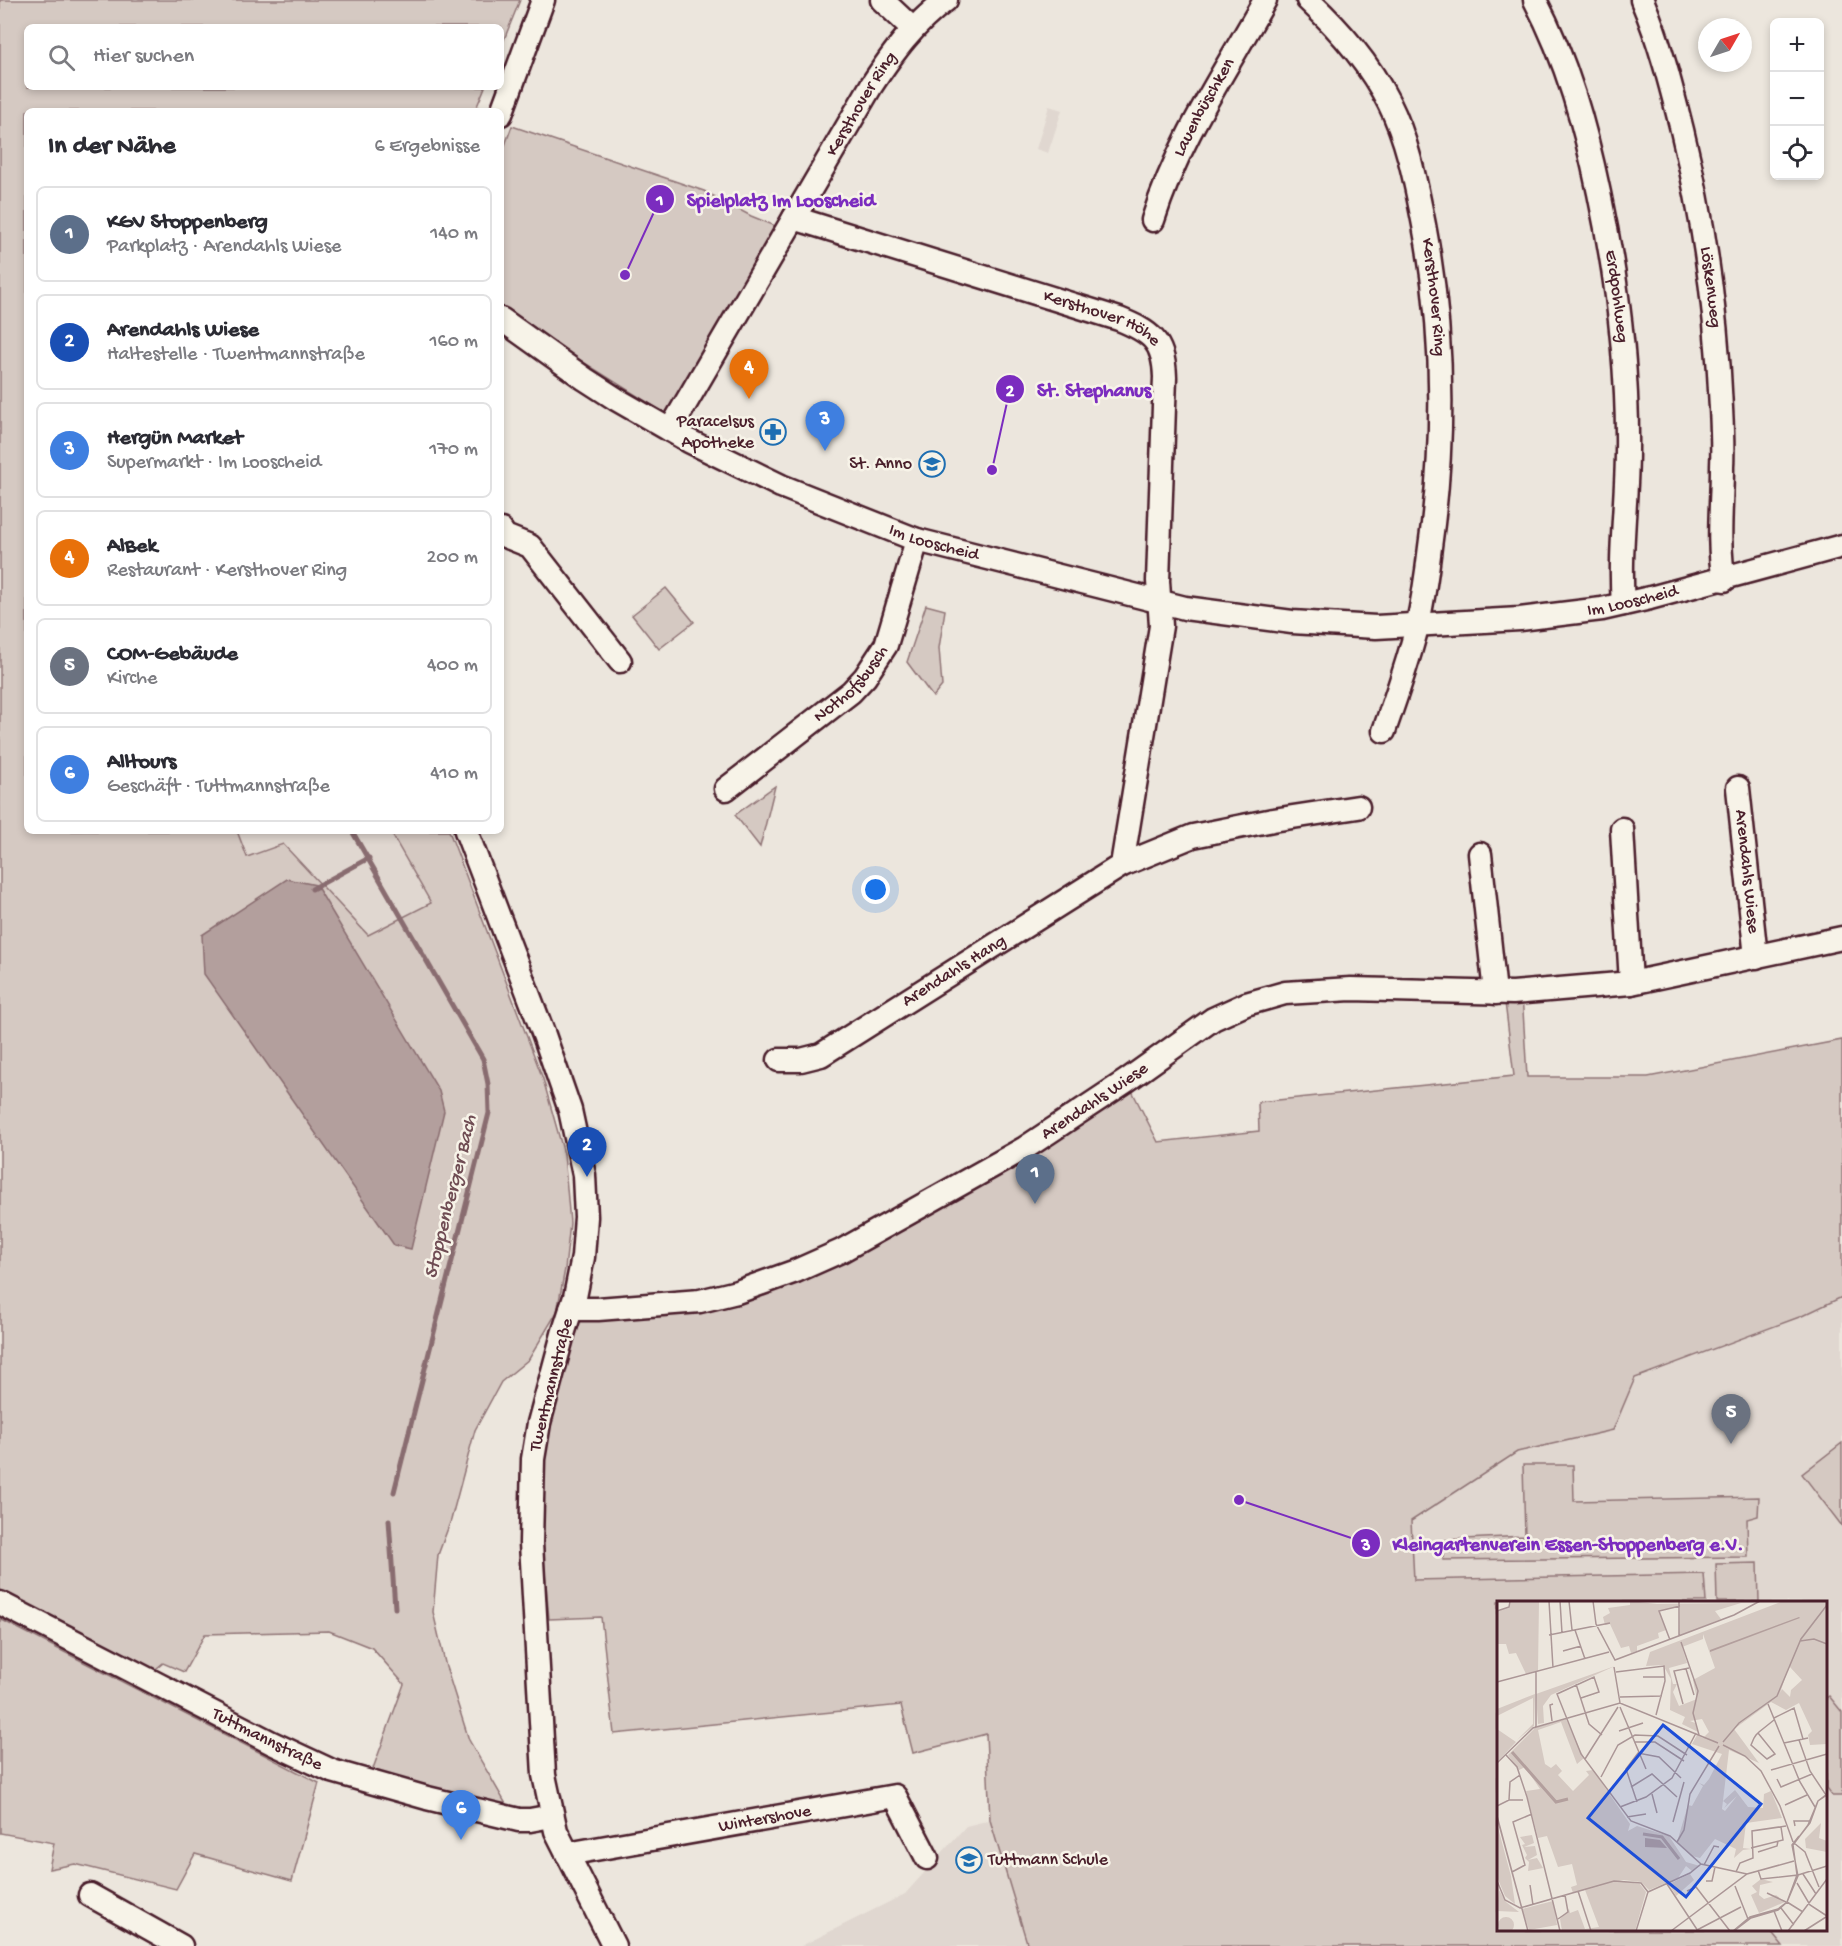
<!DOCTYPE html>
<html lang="de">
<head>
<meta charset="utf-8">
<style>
	body { margin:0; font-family:"Gochi Hand",sans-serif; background:#f7f7f7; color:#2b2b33 }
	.controls { position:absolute; right:18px; top:18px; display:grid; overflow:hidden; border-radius:9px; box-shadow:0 3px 9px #0003 }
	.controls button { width:54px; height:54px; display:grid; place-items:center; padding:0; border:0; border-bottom:2px solid #e1e1e2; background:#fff; color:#2b2b33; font:30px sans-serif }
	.compass { position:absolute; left:1698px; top:18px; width:54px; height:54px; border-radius:50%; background:#fff; box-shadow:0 3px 9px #0003; rotate:51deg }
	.you { position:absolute; left:876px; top:890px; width:21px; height:21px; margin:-15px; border:4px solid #fff; border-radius:50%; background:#1a73e8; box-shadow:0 0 0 9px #1a73e833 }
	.badge { display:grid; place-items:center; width:39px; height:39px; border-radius:50%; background:#1f6fb2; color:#fff; font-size:20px; font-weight:700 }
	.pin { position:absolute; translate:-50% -50px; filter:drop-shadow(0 2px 3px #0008) }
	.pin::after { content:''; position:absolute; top:32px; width:21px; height:18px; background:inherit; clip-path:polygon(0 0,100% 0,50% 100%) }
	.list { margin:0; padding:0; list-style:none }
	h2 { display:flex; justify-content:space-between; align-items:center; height:78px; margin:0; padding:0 24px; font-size:26px }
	h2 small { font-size:20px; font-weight:400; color:#7c7c81 }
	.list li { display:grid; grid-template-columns:39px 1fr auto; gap:18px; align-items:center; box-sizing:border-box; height:96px; margin:0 12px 12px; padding:0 12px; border:2px solid #e1e1e2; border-radius:9px }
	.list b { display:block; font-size:22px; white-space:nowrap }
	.list p { margin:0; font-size:20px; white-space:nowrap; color:#7c7c81 }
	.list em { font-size:20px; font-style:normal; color:#7c7c81 }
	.icon { flex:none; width:33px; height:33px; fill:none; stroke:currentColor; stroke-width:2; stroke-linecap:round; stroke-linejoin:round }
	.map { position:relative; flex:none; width:1842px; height:1946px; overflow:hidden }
	.search { position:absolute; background:#fff; box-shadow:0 3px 9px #0003; left:24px; top:24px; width:480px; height:66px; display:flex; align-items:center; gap:15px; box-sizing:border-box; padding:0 21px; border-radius:9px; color:#7c7c81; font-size:22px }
	.panel { position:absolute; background:#fff; box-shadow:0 3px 9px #0003; left:24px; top:108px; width:480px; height:726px; border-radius:9px }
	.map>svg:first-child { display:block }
	.built { fill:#e0d7d0 }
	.green { fill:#d5c9c2; stroke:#907476; stroke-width:1.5 }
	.water { fill:#b39f9d; stroke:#896c6f; stroke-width:1.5 }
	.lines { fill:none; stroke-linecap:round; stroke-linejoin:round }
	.stream { stroke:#896c6f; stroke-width:5 }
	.minor-casing { stroke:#4a1f2b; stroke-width:27 }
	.minor { stroke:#f7f3e8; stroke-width:22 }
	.labels { text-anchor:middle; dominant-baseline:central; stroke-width:5; stroke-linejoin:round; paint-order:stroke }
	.street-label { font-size:18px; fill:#4a1f2b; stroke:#f7f3e8 }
	.poi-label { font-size:18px; fill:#4a1f2b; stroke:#f7f3e8; text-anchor:end }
	.water-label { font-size:20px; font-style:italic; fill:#6f4c53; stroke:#f7f3e8 }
	.inset-river { fill:none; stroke:#b39f9d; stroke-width:3 }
	.inset-road { fill:none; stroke:#ab9696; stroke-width:1.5 }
	.view { fill:#1d4ed8; fill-opacity:0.15; stroke:#1d4ed8; stroke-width:3 }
	.inset-edge { fill:none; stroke:#4a1f2b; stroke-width:3 }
	.leader { fill:none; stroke:#7b2cbf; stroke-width:2 }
	.callout-dot { fill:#7b2cbf; stroke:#f7f3e8; stroke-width:2 }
	.mark-label { font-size:18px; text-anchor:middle; font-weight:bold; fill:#fff }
	.callout-label { font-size:20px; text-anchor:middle; font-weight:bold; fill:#7b2cbf; stroke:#f7f3e8; stroke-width:5; stroke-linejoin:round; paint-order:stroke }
</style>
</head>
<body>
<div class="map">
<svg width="1842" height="1946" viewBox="0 0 1842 1946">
	<rect width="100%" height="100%" fill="#ece6dd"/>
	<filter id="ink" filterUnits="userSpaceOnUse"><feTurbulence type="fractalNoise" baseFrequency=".0167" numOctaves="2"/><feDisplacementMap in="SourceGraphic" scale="12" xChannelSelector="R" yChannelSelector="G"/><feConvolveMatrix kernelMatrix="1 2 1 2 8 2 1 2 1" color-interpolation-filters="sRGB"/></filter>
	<g filter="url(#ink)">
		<!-- built -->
		<path class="built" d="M 1049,106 L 1062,110 L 1048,153 L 1036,149 Z
			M 237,831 L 390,831 L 431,903 L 368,935 L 283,844 L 247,857 Z
			M 1842,1297 L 1842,1946 L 1783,1946 L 1770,1930 L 1826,1930 L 1826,1602 L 1706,1602 L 1704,1574 L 1414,1580 L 1411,1520 L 1517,1452 L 1613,1430 L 1635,1378 L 1802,1316 Z
			M 990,1820 L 1028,1946 L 801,1946 L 905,1894 L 966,1826 Z"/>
		<!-- green -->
		<path class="green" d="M 0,0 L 520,0 L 501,47 L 501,27 L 27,27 L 27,87 L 485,87 L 475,111 L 27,111 L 27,831 L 237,831 L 247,857 L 283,844 L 368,935 L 431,903 L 390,831 L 449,831 L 543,1079 L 564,1154 L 570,1223 L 565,1269 L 557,1312 L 529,1359 L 501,1382 L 475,1430 L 451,1520 L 438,1555 L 433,1612 L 446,1667 L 469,1740 L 510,1811 L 371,1774 L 404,1684 L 372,1648 L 329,1631 L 205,1634 L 184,1672 L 163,1663 L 151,1673 L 0,1590 Z
			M 512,126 L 704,191 L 751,216 L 778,227 L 666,414 L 564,350 L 501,307 L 501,156 Z
			M 666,588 L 694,622 L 659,649 L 632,615 Z
			M 926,605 L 945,610 L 939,648 L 942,686 L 933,697 L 907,662 Z
			M 775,786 L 760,847 L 735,815 Z
			M 1504,994 L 1522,994 L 1527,1077 L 1648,1077 L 1842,1040 L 1842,1297 L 1802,1316 L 1635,1378 L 1613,1430 L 1517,1452 L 1411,1521 L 1414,1580 L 1704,1574 L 1706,1602 L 1498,1602 L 1498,1930 L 1770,1930 L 1783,1946 L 1028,1946 L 990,1820 L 986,1734 L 913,1753 L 901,1705 L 614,1734 L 601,1617 L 549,1619 L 538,1491 L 544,1445 L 576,1312 L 738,1297 L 1127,1081 L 1158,1142 L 1259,1131 L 1258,1102 L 1514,1076 Z
			M 1842,1443 L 1842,1526 L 1802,1474 Z
			M 1523,1465 L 1573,1465 L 1574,1501 L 1759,1497 L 1758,1516 L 1747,1519 L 1748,1557 L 1443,1560 L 1444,1540 L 1525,1536 Z
			M 1758,1563 L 1759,1602 L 1717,1602 L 1716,1564 Z
			M 0,1619 L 319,1783 L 292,1881 L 195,1854 L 176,1889 L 75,1864 L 49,1869 L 54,1843 L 0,1833 Z
			M 1829,1696 L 1842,1712 L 1842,1796 L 1832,1796 L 1826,1788 L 1826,1698 Z"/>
		<!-- water -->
		<path class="water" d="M 287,879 L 316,885 L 439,1091 L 444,1111 L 411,1249 L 394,1245 L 204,974 L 202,935 Z"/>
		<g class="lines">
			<!-- stream -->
			<path class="stream" d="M 352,831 L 483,1059 L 488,1084 L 489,1113 L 394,1492
				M 312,889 L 369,858
				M 389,1520 L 395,1608"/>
			<!-- minor casing -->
			<g class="minor-casing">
				<g id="minor">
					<path d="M 882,0 L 913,29"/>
					<path id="s1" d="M 1308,0 C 1341,31 1369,63 1389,103 C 1408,140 1416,185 1424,225 C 1444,331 1445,440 1430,547 C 1427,573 1423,601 1417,627 C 1408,662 1396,697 1384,731"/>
					<path id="s2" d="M 1535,0 C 1567,61 1585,126 1599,193 C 1617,278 1628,363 1627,450 C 1627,501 1619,553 1623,604"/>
					<path id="s3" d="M 1642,0 C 1660,42 1671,86 1682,130 C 1704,221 1717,314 1721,408 C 1722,427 1723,447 1722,467 C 1722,505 1717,542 1724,580"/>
					<path d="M 501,114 L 543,0"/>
					<path id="s4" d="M 794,218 L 1119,319 C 1151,332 1164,341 1165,377 L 1158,581 L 1161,626 L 1122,865"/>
					<path id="s5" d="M 1153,220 C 1178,140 1225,72 1265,0"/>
					<path id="s6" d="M 501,319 L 585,379 L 616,399 L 689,441 L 781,486 L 917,540 L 1185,608 L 1292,622 L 1376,627 L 1520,619 L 1602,609 L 1650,598 L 1842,546"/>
					<path id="s7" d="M 670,430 L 871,86 C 894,51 913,25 946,0"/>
					<path d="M 501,530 L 505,536 L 530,546 L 620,661"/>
					<path id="s8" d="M 1738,788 L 1756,957"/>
					<path id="s9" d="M 726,789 L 851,692 L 865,677 L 886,645 L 917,540"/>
					<path d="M 1622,829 L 1631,983"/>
					<path d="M 466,831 L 544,1035 L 570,1110 L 584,1175 L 586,1217 L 583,1257 L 575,1297 L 563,1334 L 539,1423 L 533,1459 L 531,1543 L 544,1775 L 556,1831 L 614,1946"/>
					<path d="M 1480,854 L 1495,993"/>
					<path id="s10" d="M 779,1060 L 801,1060 L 821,1055 L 1122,865 L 1193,836 L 1273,820 L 1358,807"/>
					<path id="s11" d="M 571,1309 L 598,1309 L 700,1301 L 737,1292 L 796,1271 L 841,1251 L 1025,1148 L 1126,1081 L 1213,1019 L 1246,1004 L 1285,993 L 1351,989 L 1513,993 L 1631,983 L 1842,938"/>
					<path id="s12" d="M 0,1603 L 272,1743 L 332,1771 L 427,1798 L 519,1820 L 530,1820 L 552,1816"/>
					<path id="s13" d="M 567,1854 L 895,1796 L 927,1858"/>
					<path d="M 90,1895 L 181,1946"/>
				</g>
			</g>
			<!-- minor -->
			<use href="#minor" class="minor"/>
		</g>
	</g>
	<!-- icons -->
	<defs>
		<g id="pharmacy-ring" transform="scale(1.35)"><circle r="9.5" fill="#f7f3e8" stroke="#1f6fb2" stroke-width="1.5"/><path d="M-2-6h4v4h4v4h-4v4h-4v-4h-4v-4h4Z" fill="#1f6fb2"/></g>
		<g id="school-ring" transform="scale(1.35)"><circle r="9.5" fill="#f7f3e8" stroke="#1f6fb2" stroke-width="1.5"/><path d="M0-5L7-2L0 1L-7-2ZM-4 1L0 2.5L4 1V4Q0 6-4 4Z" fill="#1f6fb2"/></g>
	</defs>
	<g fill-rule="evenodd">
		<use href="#pharmacy-ring" x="773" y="432"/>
		<use href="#school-ring" x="932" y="464"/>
		<use href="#school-ring" x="969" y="1860"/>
	</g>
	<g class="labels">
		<!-- street labels -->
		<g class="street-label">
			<text stroke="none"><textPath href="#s7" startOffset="378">Kersthover Ring</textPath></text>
			<text stroke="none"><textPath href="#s5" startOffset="124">Lauenbüschken</textPath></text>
			<text stroke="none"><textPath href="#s3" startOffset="296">Löskenweg</textPath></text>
			<text stroke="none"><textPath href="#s2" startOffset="309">Erdpohlweg</textPath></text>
			<text stroke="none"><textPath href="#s1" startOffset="332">Kersthover Ring</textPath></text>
			<text stroke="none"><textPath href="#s4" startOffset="324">Kersthover Höhe</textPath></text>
			<text stroke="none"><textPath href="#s6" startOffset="490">Im Looscheid</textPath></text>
			<text stroke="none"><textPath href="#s6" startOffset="1200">Im Looscheid</textPath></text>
			<text stroke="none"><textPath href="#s9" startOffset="164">Nothofsbusch</textPath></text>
			<text stroke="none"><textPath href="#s8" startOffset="84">Arendahls Wiese</textPath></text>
			<text stroke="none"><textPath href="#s10" startOffset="200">Arendahls Hang</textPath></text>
			<text stroke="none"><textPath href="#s11" startOffset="574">Arendahls Wiese</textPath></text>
			<text transform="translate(552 1385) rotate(-76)">Twentmannstraße</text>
			<text stroke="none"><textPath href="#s12" startOffset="300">Tuttmannstraße</textPath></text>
			<text stroke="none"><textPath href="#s13" startOffset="201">Wintershove</textPath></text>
		</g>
		<!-- poi labels -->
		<g class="poi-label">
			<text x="754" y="422">Paracelsus<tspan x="754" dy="21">Apotheke</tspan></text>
			<text x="912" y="464">St. Anno</text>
			<text x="988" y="1860" text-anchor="start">Tuttmann Schule</text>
		</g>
		<!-- water labels -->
		<g class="water-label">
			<text transform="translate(452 1197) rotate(-76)">Stoppenberger Bach</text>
		</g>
	</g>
	<!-- overview -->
	<g transform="translate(1497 1601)">
		<rect width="330" height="330" fill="#ece6dd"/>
		<path d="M 13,0 L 42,0 L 41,70 L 29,73 L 19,52 L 12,53 L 9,43 L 0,43 L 0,10 L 12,6 ZM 133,0 L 160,3 L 244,2 L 218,10 L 224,18 L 182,35 L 183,5 L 162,10 L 169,29 L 161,32 L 162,37 L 140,45 L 140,50 L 134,52 L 132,45 L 124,47 L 113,23 L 108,24 L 106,16 L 113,12 L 111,7 L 133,4 ZM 286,0 L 330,0 L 330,143 L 313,144 L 311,134 L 315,130 L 302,102 L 289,109 L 274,101 L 237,128 L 262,162 L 232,149 L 225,208 L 228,210 L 240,195 L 227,207 L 230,203 L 226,200 L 238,189 L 251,206 L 266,207 L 267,193 L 274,190 L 285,217 L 249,222 L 246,247 L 254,248 L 246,249 L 237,257 L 239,248 L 218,238 L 203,257 L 195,255 L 180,241 L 191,204 L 195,205 L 206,185 L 202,182 L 207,184 L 212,178 L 225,153 L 195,143 L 200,134 L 206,137 L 212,131 L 205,118 L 193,120 L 198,122 L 201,131 L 185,123 L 188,116 L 173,109 L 174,78 L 166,64 L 149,65 L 153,51 ZM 206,33 L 218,67 L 196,79 L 200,98 L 182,105 L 176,91 L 180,83 L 176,83 L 172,67 L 190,62 L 185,46 L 206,38 ZM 292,65 L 305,79 L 294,89 L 293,96 L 285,88 L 283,92 ZM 118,65 L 54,94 L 46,105 L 47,122 L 41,123 L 39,93 ZM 38,93 L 37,125 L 20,139 L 36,123 L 36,97 L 0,115 L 0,108 ZM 69,118 L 87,157 L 80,163 L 64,121 L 41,129 L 48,163 L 54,167 L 59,163 L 65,170 L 61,174 L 76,190 L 92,174 L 89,170 L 96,169 L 133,223 L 131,230 L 140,225 L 172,235 L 189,261 L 203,265 L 195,270 L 189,265 L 181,277 L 152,289 L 144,281 L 126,279 L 76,292 L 74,286 L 80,284 L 75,263 L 61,266 L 50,235 L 41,237 L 29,190 L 43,188 L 28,166 L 22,169 L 11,154 L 38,127 ZM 0,128 L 19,141 L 0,161 ZM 324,222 L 322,237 L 330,240 L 330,251 L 309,247 L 308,238 ZM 0,223 L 14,275 L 18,303 L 8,295 L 0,276 ZM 35,234 L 37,242 L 27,246 L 38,245 L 40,254 L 31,259 L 40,257 L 46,267 L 31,270 L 32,261 L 28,257 L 30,254 L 25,244 L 28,243 L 23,236 ZM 193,273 L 197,279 L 179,295 L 172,283 ZM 264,278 L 276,281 L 263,284 L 262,294 L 267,298 L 279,294 L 288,301 L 262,312 L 254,294 L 260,291 L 255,285 ZM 122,280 L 143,283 L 149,291 L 138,330 L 65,330 L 63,318 L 72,308 L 73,312 L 81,309 L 88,328 L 102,326 L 88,289 ZM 2,289 L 9,301 L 22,311 L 0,310 ZM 56,300 L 60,324 L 32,329 L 25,308 ZM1 324a8 8 0 1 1 16 0a8 8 0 1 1-16 0Z" fill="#d5c9c2" fill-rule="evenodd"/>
		<path d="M 302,16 L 303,17 L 213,51 L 213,49 ZM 148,237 L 163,239 L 170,247 L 148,246 Z" fill="#b39f9d"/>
		<path class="inset-river" d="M 15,151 L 59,201 L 71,198M 146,233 L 165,236 L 182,258"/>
		<path class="inset-road" d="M 52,0 L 56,67M 63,0 L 65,32M 72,0 L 75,29M 96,0 L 99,23 L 118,59 L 237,14 L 263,0M 182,0 L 182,35M 0,10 L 12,6 L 13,0M 78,29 L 88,58M 52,34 L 113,22M 173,39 L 162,10 L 183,5M 303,40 L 317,38 L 330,43M 184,41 L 201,90 L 196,112 L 202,134M 66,50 L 84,45M 117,66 L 123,102M 189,68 L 197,94M 119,71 L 167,65 L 168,80 L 159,114M 146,76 L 168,76M 0,81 L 112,51M 79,83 L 92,123 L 105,134M 123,96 L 165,95M 84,97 L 102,91 L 97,76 L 60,93 L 84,153 L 134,220 L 173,235 L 204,263 L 250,273M 186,103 L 177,70 L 192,67M 271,103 L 303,181 L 318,206M 123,106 L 149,168M 277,117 L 297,107 L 306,138M 55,120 L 53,104 L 56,103M 39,126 L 39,71M 122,130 L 146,122M 261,132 L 278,153 L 270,158 L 254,144 L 257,137 L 259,134 L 262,131 L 277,119M 302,139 L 313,170 L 329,194M 137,141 L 158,141 L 187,160M 226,141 L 242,122 L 280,95 L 304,38 L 330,4M 287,142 L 311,137M 226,144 L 248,155 L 264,170 L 283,205 L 296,241M 9,154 L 20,166 L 30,196 L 63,330M 88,158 L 121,106M 0,162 L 36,127 L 123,102 L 221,142M 274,169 L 330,153M 104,176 L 121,144 L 138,134 L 161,135 L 190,154M 280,178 L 284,186 L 315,173M 134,186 L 155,173 L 180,196M 155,193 L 160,212M 12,199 L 13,181 L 23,174M 140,201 L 129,168 L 141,152 L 162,156 L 184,177M 288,204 L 310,194M 0,205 L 12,199 L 26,199M 123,206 L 149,196 L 175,177 L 199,132M 0,215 L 31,330M 0,216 L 31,330M 130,216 L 149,213M 176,221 L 187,181M 298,225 L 297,220 L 314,220M 302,236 L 313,222 L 321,200 L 330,194M 180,241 L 187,229 L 193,193 L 222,145M 297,242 L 308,251 L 322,286M 254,247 L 286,239 L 284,226M 261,251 L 280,245 L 281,240M 207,264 L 217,245 L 222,246M 261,269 L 264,278 L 301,274M 15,271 L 28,264 L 16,221 L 35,213M 239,271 L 243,262 L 256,257 L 255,230 L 289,225M 306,273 L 319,293M 301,274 L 330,265M 0,280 L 8,299 L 23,307 L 117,280 L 144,282 L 151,291 L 139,330M 209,280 L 215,280 L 218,266M 300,282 L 313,304 L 330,315M 170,283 L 201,330M 33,284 L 36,304M 238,285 L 251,318M 81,290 L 94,330M 190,290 L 199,286 L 233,330M 151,291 L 193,272 L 204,263M 270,292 L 289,301M 290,301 L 306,311M 284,307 L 297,324M 277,310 L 285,330M 61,318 L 71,311 L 68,294M 200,329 L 244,306M 174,330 L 250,273 L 297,260M 236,330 L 253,316 L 281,308 L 290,301 L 300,274 L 296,244 L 311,224 L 321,200 L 330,193M 237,330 L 254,317 L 281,309 L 290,301 L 301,275 L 295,244 L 302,235M 291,330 L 330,278M 307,330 L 329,316"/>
		<path class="view" d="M 166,124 L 264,203 L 189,296 L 91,217 Z"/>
		<rect width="330" height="330" class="inset-edge"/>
	</g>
	<!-- callouts -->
	<path class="leader" d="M625 275L660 199M992 470L1010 389M1239 1500L1366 1543"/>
	<g class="callout-dot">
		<circle cx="625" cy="275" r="6"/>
		<circle cx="992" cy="470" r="6"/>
		<circle cx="1239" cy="1500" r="6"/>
		<circle cx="660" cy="199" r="15"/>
		<circle cx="1010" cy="389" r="15"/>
		<circle cx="1366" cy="1543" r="15"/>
	</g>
	<g class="mark-label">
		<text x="660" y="205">1</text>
		<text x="1010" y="396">2</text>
		<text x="1366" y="1550">3</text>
	</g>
	<g class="callout-label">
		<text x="781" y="206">Spielplatz Im Looscheid</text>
		<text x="1094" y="396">St. Stephanus</text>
		<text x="1568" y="1550">Kleingartenverein Essen-Stoppenberg e.V.</text>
	</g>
</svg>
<div class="controls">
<button>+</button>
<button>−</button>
<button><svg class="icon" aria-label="locate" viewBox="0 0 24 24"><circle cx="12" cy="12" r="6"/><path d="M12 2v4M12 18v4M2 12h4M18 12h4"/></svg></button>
</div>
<svg class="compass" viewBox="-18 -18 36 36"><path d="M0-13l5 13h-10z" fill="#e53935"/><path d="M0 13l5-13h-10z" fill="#7c7c81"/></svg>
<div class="you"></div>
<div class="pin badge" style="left:1035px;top:1204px;background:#5c6f8a">1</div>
<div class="pin badge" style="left:587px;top:1177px;background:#1a4fb4">2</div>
<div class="pin badge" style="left:825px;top:451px;background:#3f7fe0">3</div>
<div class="pin badge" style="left:749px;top:399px;background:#e8710a">4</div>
<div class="pin badge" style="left:1731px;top:1444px;background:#6b7280">5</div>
<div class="pin badge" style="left:461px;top:1840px;background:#3f7fe0">6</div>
<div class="search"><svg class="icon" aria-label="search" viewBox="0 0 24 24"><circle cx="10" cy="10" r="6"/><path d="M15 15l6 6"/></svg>Hier suchen</div>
<section class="panel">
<h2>In der Nähe<small>6 Ergebnisse</small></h2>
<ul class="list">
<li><span class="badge" style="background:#5c6f8a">1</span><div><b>KGV Stoppenberg</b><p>Parkplatz · Arendahls Wiese</p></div><em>140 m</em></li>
<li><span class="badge" style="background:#1a4fb4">2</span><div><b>Arendahls Wiese</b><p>Haltestelle · Twentmannstraße</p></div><em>160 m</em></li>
<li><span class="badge" style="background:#3f7fe0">3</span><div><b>Hergün Market</b><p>Supermarkt · Im Looscheid</p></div><em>170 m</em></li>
<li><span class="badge" style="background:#e8710a">4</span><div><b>AlBek</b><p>Restaurant · Kersthover Ring</p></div><em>200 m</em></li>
<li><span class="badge" style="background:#6b7280">5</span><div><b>COM-Gebäude</b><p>Kirche</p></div><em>400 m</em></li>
<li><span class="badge" style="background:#3f7fe0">6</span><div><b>Alltours</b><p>Geschäft · Tuttmannstraße</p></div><em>410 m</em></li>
</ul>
</section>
</div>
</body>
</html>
